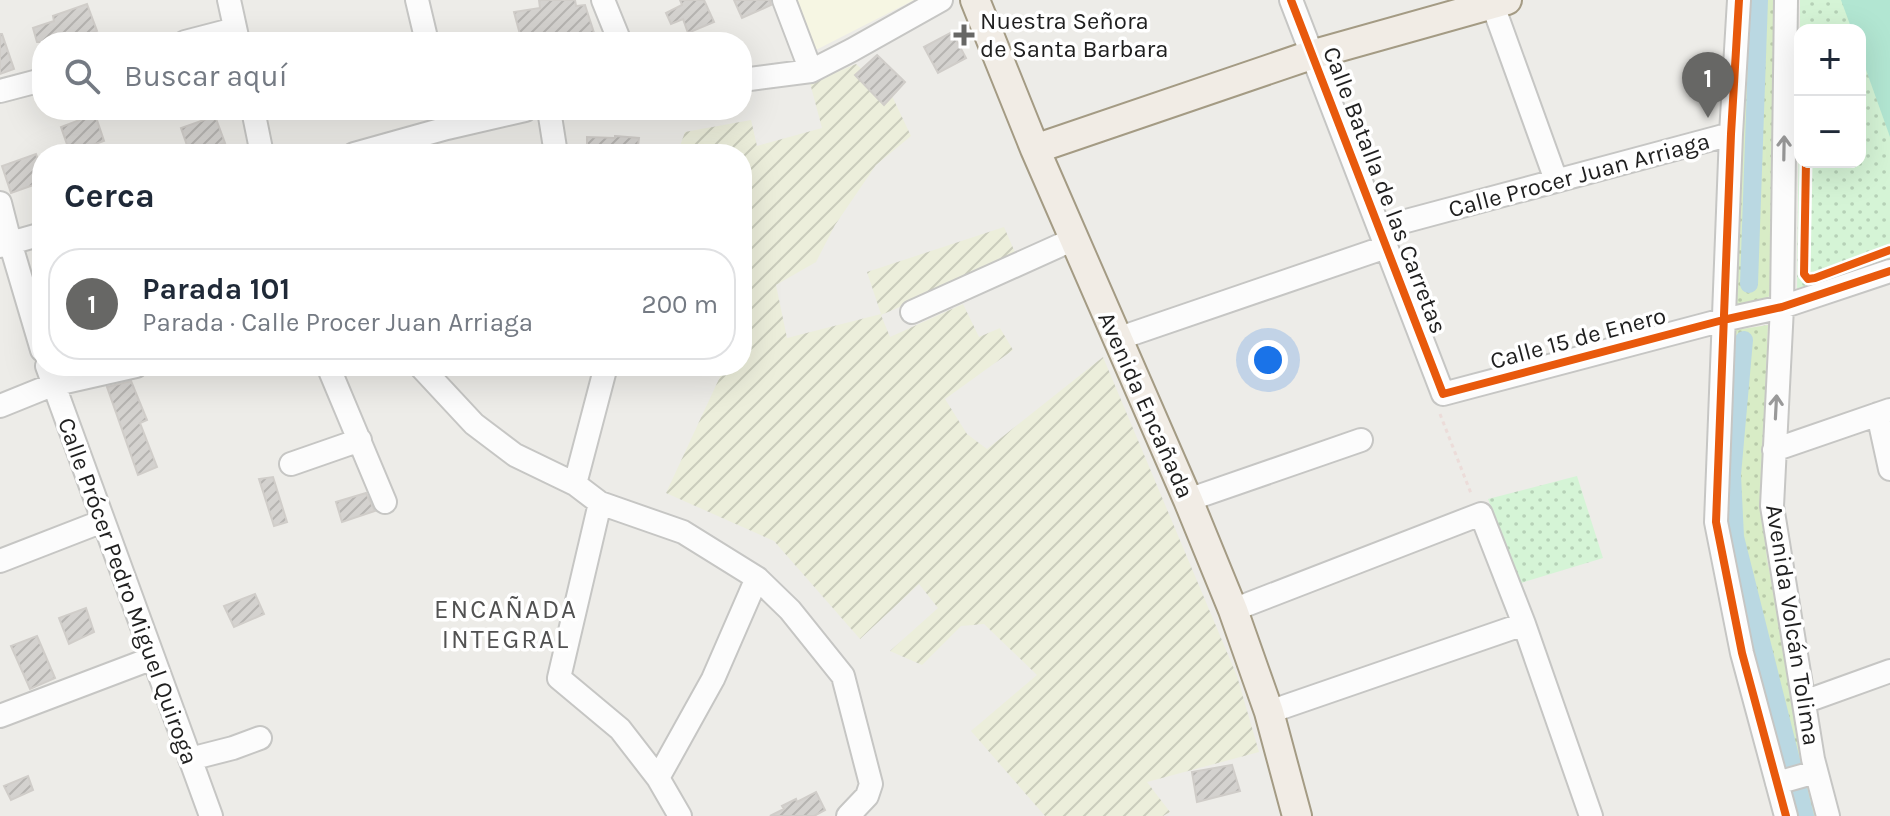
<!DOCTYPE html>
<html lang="es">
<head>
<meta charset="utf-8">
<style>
	body { margin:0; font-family:Karla,sans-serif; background:#f6f6f7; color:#1f2937 }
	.controls { position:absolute; right:24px; top:24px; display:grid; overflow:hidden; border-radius:16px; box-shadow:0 8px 32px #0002 }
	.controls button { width:72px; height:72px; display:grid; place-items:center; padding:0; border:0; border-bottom:2px solid #e0e1e3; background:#fff; color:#1f2937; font:40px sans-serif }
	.you { position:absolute; left:1268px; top:360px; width:28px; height:28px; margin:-20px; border:6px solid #fff; border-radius:50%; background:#1a73e8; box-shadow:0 0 0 12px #1a73e833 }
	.badge { display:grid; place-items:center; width:52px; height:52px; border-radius:50%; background:#676765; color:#fff; font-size:26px; font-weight:700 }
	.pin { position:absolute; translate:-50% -66px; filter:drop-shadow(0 2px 4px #0008) }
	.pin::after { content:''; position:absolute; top:42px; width:28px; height:24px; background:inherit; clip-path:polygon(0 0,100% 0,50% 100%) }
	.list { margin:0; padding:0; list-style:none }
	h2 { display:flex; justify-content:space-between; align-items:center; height:104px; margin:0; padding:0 32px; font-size:34px }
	h2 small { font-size:26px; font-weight:400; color:#747a83 }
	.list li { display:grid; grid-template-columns:52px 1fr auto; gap:24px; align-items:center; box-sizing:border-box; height:112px; margin:0 16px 16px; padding:0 16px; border:2px solid #e0e1e3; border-radius:32px }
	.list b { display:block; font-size:30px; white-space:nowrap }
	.list p { margin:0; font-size:26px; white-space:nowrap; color:#747a83 }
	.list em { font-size:26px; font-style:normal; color:#747a83 }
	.icon { flex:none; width:44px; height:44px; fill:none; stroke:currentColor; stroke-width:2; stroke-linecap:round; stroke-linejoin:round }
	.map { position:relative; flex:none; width:1890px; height:816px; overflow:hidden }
	.search { position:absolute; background:#fff; box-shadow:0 8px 32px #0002; left:32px; top:32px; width:720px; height:88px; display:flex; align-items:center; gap:20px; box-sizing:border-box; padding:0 28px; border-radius:32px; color:#747a83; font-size:30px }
	.panel { position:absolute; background:#fff; box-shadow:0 8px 32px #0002; left:32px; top:144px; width:720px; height:232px; border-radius:32px }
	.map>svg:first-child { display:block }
	.education { fill:#f6f6e3 }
	.farmland { fill:url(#farmland-furrows) }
	.grass { fill:url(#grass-dots) }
	.park { fill:url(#park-dots) }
	.pitch { fill:#b2e6d2 }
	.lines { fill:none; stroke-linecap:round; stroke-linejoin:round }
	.canal { stroke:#bad8e2; stroke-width:18 }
	.building { fill:url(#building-hatch); stroke:#d0cdc9; stroke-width:2 }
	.minor-casing { stroke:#c6c6c4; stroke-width:26 }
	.major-casing { stroke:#a49b84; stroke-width:32 }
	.path { stroke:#ecdcd9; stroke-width:3; stroke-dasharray:4 4; stroke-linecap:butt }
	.minor { stroke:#fcfcfc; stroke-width:22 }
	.major { stroke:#f1ece5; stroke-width:28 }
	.cycleway-casing { stroke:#fff; stroke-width:13 }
	.cycleway { stroke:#e8590c; stroke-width:8 }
	.oneway { stroke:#999 }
	.poi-dot { fill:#676765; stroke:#fff; stroke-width:3 }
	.labels { text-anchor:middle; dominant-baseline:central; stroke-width:7; stroke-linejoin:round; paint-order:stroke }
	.poi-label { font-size:24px; fill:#1f1f1f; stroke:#fff; text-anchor:start }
	.street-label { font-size:24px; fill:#1f1f1f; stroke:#fff }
	.neighbourhood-label { font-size:26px; letter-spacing:2px; fill:#525252; stroke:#fff }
</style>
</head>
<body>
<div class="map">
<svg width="1890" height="816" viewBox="0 0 1890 816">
	<defs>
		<pattern id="farmland-furrows" width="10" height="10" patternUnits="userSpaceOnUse" patternTransform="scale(2)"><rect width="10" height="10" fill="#eceedb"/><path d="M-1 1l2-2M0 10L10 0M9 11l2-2" fill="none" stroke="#caccbc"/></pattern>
		<pattern id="grass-dots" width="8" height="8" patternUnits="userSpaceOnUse" patternTransform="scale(2)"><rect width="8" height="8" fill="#d8ecc6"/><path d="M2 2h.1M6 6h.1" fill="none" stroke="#b9caaa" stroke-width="1.8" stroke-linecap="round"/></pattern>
		<pattern id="park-dots" width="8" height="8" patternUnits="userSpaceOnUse" patternTransform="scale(2)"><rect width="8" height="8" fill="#d5f4d6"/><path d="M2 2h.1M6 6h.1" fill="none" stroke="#b6d1b7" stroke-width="1.8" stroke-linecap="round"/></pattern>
		<pattern id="building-hatch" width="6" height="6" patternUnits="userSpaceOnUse" patternTransform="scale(2)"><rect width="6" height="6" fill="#d4d2cf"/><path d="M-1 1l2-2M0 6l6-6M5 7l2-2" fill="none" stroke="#b6b4b1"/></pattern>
	</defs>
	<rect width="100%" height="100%" fill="#edece8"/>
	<!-- education -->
	<path class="education" d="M 795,0 L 914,0 L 814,51 Z"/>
	<!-- farmland -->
	<path class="farmland" d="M 856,64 L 892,96 L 911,136 L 876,165 L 835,225 L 816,262 L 776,285 L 787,338 L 881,314 L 867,272 L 1004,227 L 1017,257 L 881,315 L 890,337 L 963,304 L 979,337 L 1000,328 L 1013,350 L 945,399 L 967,434 L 987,449 L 1103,357 L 1237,676 L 1259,752 L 1147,782 L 1170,812 L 1163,816 L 1045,816 L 971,731 L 1037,675 L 984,624 L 961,626 L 922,665 L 890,651 L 938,608 L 919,584 L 860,639 L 774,541 L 666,493 L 725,366 L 742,366 L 742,154 L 677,154 L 685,132 L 751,120 L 757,146 L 822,128 L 810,83 Z"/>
	<!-- grass -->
	<path class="grass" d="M 1749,0 L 1777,0 L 1771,296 L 1736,306 Z
		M 1768,325 L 1763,447 L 1764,517 L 1767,559 L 1818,816 L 1795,816 L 1737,588 L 1724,522 L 1735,330 Z"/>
	<!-- park -->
	<path class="park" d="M 1800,0 L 1890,0 L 1890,258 L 1797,291 L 1800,35 L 1800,162 L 1860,162 L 1860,30 L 1800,30 Z
		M 1577,476 L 1603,558 L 1521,583 L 1488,499 Z"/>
	<!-- pitch -->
	<path class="pitch" d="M 1841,0 L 1890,0 L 1890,137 L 1860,53 L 1860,30 L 1852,30 Z"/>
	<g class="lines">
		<!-- canal -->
		<path class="canal" d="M 1749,284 L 1759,0
			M 1744,340 L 1732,475 L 1735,537 L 1805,816"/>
	</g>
	<!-- building -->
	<path class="building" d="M 539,0 L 575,0 L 576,6 L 585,5 L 597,42 L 522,42 L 514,12 L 540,8 Z
		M 680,0 L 704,0 L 714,22 L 688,33 L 683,19 L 671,24 L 666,13 L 682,5 Z
		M 734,0 L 770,0 L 771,5 L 742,18 Z
		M 87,4 L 97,31 L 75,39 L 76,42 L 37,42 L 33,28 L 54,21 L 53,16 Z
		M 952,32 L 966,58 L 938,73 L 924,47 Z
		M 0,34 L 2,34 L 14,69 L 0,74 Z
		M 877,55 L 905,82 L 884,105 L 855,75 Z
		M 95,114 L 104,141 L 70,153 L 61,127 Z
		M 215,116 L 225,143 L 190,154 L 181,128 Z
		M 615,136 L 639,138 L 637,154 L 587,154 L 587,137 L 615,138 Z
		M 36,154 L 42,170 L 42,182 L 11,193 L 2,166 Z
		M 131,381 L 147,420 L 140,423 L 157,467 L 138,475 L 107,387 Z
		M 273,477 L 287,522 L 274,526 L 259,479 Z
		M 366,493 L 375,511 L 342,522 L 336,502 Z
		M 255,594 L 264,614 L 234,627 L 224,606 Z
		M 86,608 L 94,632 L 69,644 L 59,618 Z
		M 37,636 L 55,678 L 30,689 L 11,646 Z
		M 1232,765 L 1240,791 L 1197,802 L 1192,772 Z
		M 28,776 L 33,790 L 11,800 L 4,786 Z
		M 816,792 L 825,810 L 814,816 L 770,816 L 784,809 L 782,806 L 796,799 L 797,802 Z"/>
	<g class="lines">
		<!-- minor casing -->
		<g class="minor-casing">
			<path id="minor" d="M 229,0 L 238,41
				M 417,0 L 427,42
				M 603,0 L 620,42
				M 784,0 L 811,71
				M 1291,0 L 1443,394 L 1723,320 L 1782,307 L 1890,271
				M 1491,0 L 1556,180
				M 1739,0 L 1731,134 L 1716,522 L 1742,653 L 1786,816
				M 1786,0 L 1782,307 L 1772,506 L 1813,759 L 1828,816
				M 185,42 L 235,29
				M 742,80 L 811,71 L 852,50 L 941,0
				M 0,91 L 42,80
				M 253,110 L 262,154
				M 549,110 L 556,154
				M 354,154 L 447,128 L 525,110
				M 0,203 L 10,242 L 42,350
				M 1380,228 L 1731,134
				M 0,246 L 42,234
				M 912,312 L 1074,239
				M 1117,339 L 1386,247
				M 47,366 L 211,816
				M 328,366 L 385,502
				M 420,366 L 474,424 L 515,455 L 575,484 L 600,503 L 683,532 L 757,578 L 790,610 L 843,676 L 871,784 L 867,796 L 848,816
				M 0,406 L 52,385 L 136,366
				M 1878,414 L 1890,469
				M 1774,450 L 1890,410
				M 291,464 L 360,440
				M 575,484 L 606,366
				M 1188,500 L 1361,440
				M 600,503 L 559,678 L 620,729 L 658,778 L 680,816
				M 0,561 L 103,521
				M 1233,610 L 1481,514 L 1524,624 L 1591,816
				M 1804,702 L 1890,671
				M 1269,712 L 1524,624
				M 0,716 L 153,658
				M 190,759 L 233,748 L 260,738
				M 658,778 L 713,679 L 757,578
				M 1777,783 L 1816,772"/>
		</g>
		<!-- major casing -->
		<g class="major-casing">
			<path id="major" d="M 975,0 L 1035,149 L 1188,500 L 1233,610 L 1269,712 L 1297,816
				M 1035,149 L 1311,55 L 1507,0"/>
		</g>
		<!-- path -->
		<path class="path" d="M 1440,414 L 1472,496"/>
		<!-- minor -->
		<use href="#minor" class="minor"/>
		<!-- major -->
		<use href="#major" class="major"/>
		<!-- cycleway casing -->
		<g class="cycleway-casing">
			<path id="cycleway" d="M 1291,0 L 1443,394 L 1723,320 L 1782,307 L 1890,271
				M 1739,0 L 1731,134 L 1716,522 L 1742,653 L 1786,816
				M 1806,162 L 1804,274 L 1808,279 L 1815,278 L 1890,250"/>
		</g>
		<!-- cycleway -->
		<use href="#cycleway" class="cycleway"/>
	</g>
	<!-- one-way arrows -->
	<defs><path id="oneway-shaft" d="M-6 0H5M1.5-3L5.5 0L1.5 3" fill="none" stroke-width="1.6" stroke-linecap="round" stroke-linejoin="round" transform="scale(2)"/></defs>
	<g class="oneway">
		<use href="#oneway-shaft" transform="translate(1784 148) rotate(-89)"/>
		<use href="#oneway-shaft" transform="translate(1776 407) rotate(-87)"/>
	</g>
	<!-- markers -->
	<path class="poi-dot" d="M960 23h8v8h8v8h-8v8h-8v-8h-8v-8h8z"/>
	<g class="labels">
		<!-- poi labels -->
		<g class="poi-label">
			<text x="980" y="21">Nuestra Señora<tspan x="980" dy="28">de Santa Barbara</tspan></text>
		</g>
		<!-- street labels -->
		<g class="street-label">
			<text transform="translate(1579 175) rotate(-15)">Calle Procer Juan Arriaga</text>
			<text transform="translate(1385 190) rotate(69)">Calle Batalla de las Carretas</text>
			<text transform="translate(1578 338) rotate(-15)">Calle 15 de Enero</text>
			<text transform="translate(1146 405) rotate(66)">Avenida Encañada</text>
			<text transform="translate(128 591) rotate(70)">Calle Prócer Pedro Miguel Quiroga</text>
			<text transform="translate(1793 625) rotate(81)">Avenida Volcán Tolima</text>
		</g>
		<!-- neighbourhood labels -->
		<g class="neighbourhood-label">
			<text x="506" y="609">ENCAÑADA<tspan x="506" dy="30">INTEGRAL</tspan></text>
		</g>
	</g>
</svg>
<div class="controls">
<button>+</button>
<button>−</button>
</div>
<div class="you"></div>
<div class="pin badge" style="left:1708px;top:118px">1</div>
<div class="search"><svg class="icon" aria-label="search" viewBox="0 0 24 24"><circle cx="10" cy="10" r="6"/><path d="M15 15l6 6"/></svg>Buscar aquí</div>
<section class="panel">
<h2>Cerca<small></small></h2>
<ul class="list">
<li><span class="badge">1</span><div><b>Parada 101</b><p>Parada · Calle Procer Juan Arriaga</p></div><em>200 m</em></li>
</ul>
</section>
</div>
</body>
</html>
